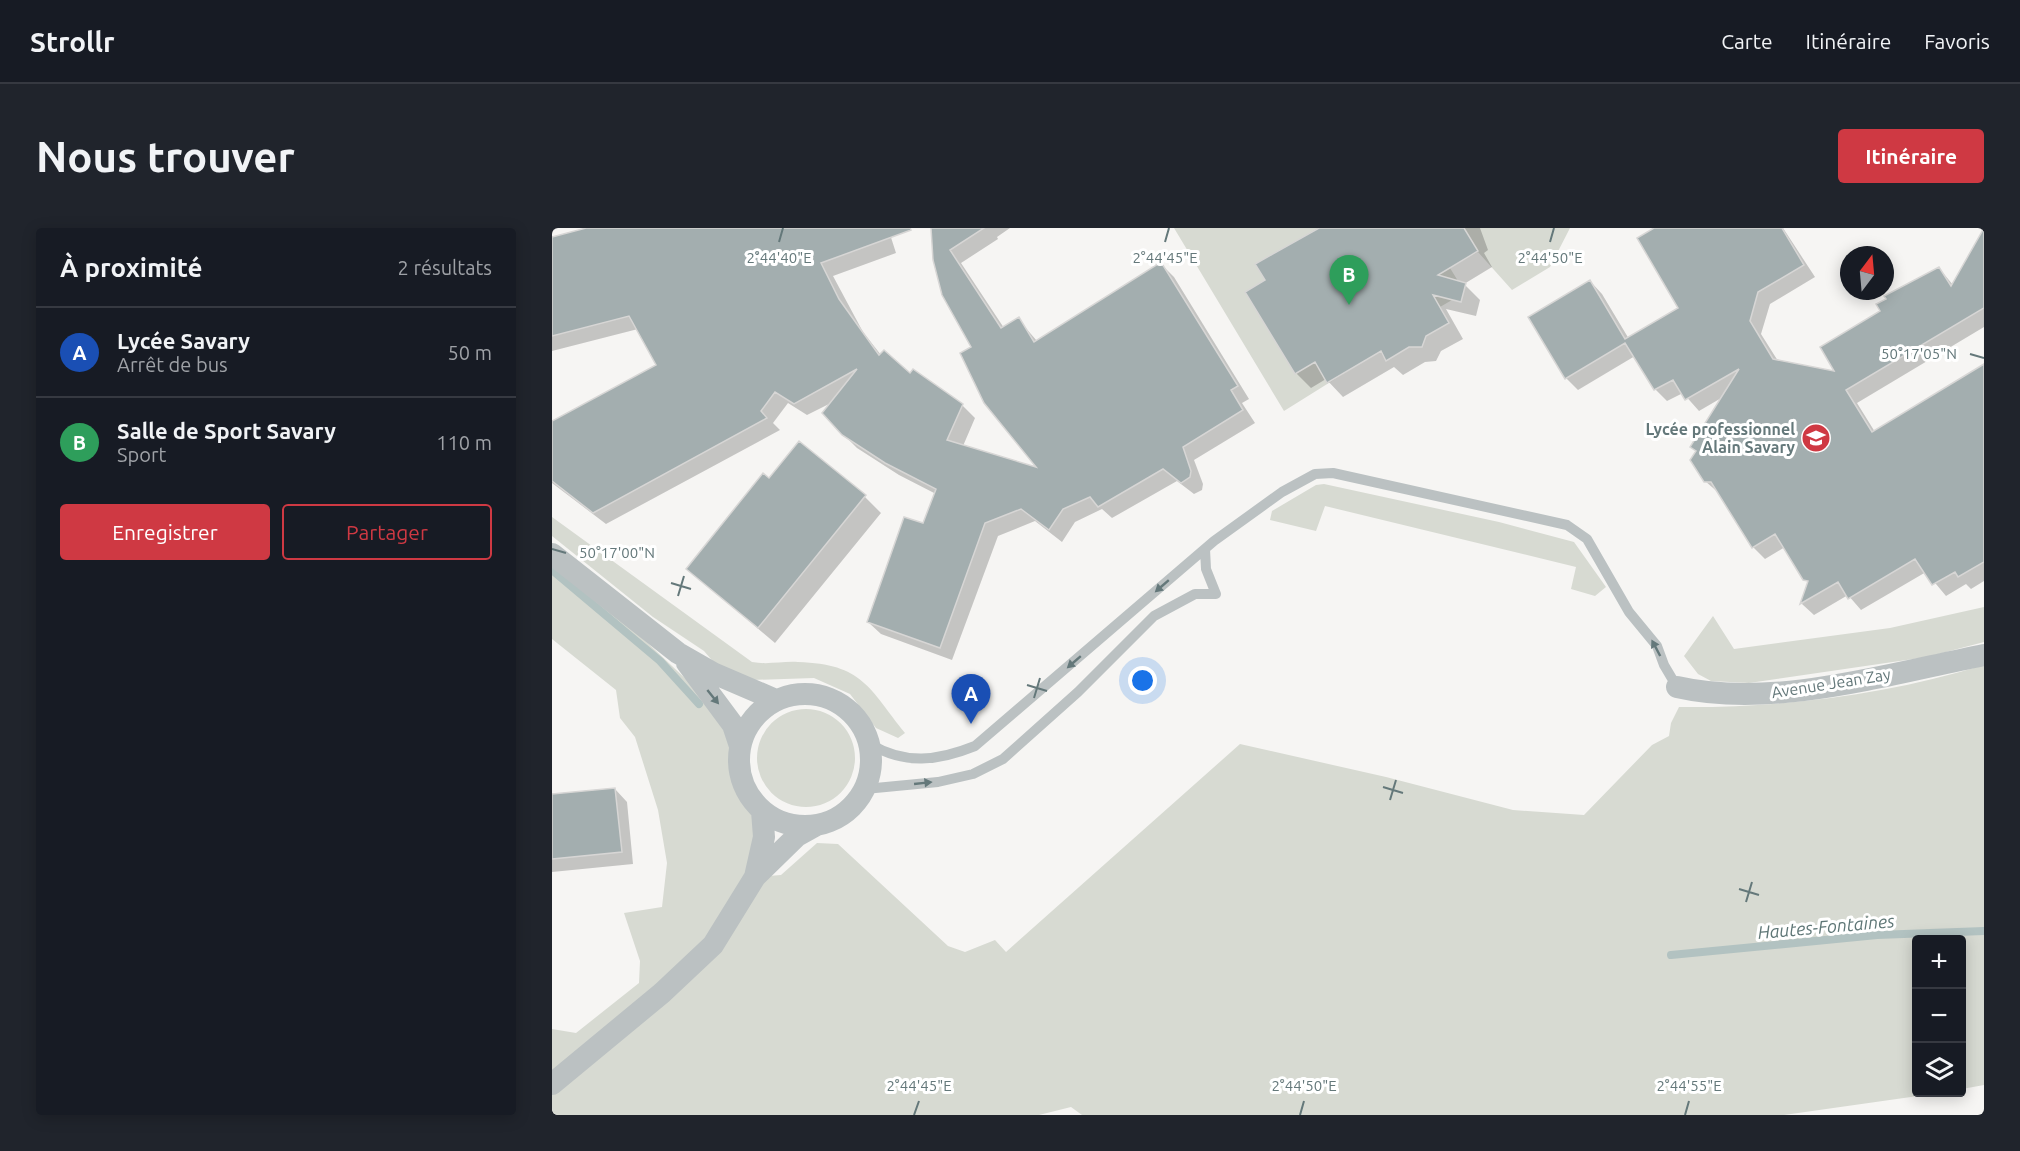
<!DOCTYPE html>
<html lang="fr">
<head>
<meta charset="utf-8">
<style>
	body { margin:0; font-family:Ubuntu,sans-serif; background:#20242c; color:#f1f3f6 }
	.controls { position:absolute; right:18px; bottom:18px; display:grid; overflow:hidden; border-radius:6px; box-shadow:0 3px 15px #0003 }
	.controls button { width:54px; height:54px; display:grid; place-items:center; padding:0; border:0; border-bottom:2px solid #363941; background:#171b24; color:#f1f3f6; font:30px sans-serif }
	.compass { position:absolute; left:1288px; top:18px; width:54px; height:54px; border-radius:50%; background:#171b24; box-shadow:0 3px 15px #0003; rotate:16deg }
	.you { position:absolute; left:591px; top:453px; width:21px; height:21px; margin:-15px; border:4px solid #fff; border-radius:50%; background:#1a73e8; box-shadow:0 0 0 9px #1a73e833 }
	.badge { display:grid; place-items:center; width:39px; height:39px; border-radius:50%; background:#cf3943; color:#fff; font-size:20px; font-weight:700 }
	.pin { position:absolute; translate:-50% -50px; filter:drop-shadow(0 2px 3px #0008) }
	.pin::after { content:''; position:absolute; top:32px; width:21px; height:18px; background:inherit; clip-path:polygon(0 0,100% 0,50% 100%) }
	.list { margin:0; padding:0; list-style:none }
	h2 { display:flex; justify-content:space-between; align-items:center; height:78px; margin:0; padding:0 24px; font-size:26px }
	h2 small { font-size:20px; font-weight:400; color:#9ea1a6 }
	.list li { display:grid; grid-template-columns:39px 1fr auto; gap:18px; align-items:center; box-sizing:border-box; height:90px; padding:0 24px; border-top:2px solid #363941 }
	.list b { display:block; font-size:22px; white-space:nowrap }
	.list p { margin:0; font-size:20px; white-space:nowrap; color:#9ea1a6 }
	.list em { font-size:20px; font-style:normal; color:#9ea1a6 }
	.actions { display:flex; gap:12px; padding:18px 24px }
	.actions a { flex:1; padding:14px 0; border:2px solid #cf3943; border-radius:6px; text-align:center; font-size:21px; color:#cf3943 }
	.actions .main { background:#cf3943; color:#fff }
	.icon { flex:none; width:33px; height:33px; fill:none; stroke:currentColor; stroke-width:2; stroke-linecap:round; stroke-linejoin:round }
	.map { position:relative; flex:none; width:1432px; height:887px; overflow:hidden; border-radius:6px }
	header { display:flex; align-items:center; gap:36px; box-sizing:border-box; height:84px; padding:0 30px; background:#171b24; border-bottom:2px solid #363941 }
	header strong { font-size:28px }
	nav { display:flex; gap:33px; margin-inline-start:auto; font-size:21px }
	.intro { display:flex; align-items:center; justify-content:space-between; box-sizing:border-box; height:144px; padding:0 36px }
	h1 { margin:0; font-size:42px }
	.button { padding:15px 27px; border-radius:6px; background:#cf3943; color:#fff; font-size:21px; font-weight:700 }
	main { display:flex; gap:36px; padding:0 36px }
	aside { flex:1; background:#171b24; border-radius:6px; box-shadow:0 3px 15px #0003 }
	.map>svg:first-child { display:block }
	.green { fill:#d7dad2 }
	.shadow { fill:#0003 }
	.lines { fill:none; stroke-linecap:round; stroke-linejoin:round }
	.stream { stroke:#b2c2c1; stroke-width:8 }
	.building { fill:#a3aeaf; stroke:#d7d6d5; stroke-width:1.5 }
	.service { stroke:#bbc1c2; stroke-width:10 }
	.minor { stroke:#bbc1c2; stroke-width:22 }
	.oneway { fill:#64787a }
	.ticks { fill:none; stroke:#64787a; stroke-width:2 }
	.labels { text-anchor:middle; dominant-baseline:central; stroke-width:6; stroke-linejoin:round; paint-order:stroke }
	.poi-label { font-size:16px; font-weight:bold; fill:#64787a; stroke:#fff; text-anchor:end }
	.street-label { font-size:16px; fill:#64787a; stroke:#fff }
	.water-label { font-size:18px; font-style:italic; fill:#5e7676; stroke:#fff }
	.ticks-label { font-size:15px; text-anchor:middle; fill:#64787a; stroke:#fff; stroke-width:6; stroke-linejoin:round; paint-order:stroke }
</style>
</head>
<body>
<header>
<strong>Strollr</strong>
<nav><a>Carte</a><a>Itinéraire</a><a>Favoris</a></nav>
</header>
<div class="intro"><h1>Nous trouver</h1><a class="button">Itinéraire</a></div>
<main>
<aside>
<h2>À proximité<small>2 résultats</small></h2>
<ul class="list">
<li><span class="badge" style="background:#1a4fb4">A</span><div><b>Lycée Savary</b><p>Arrêt de bus</p></div><em>50 m</em></li>
<li><span class="badge" style="background:#2e9e5b">B</span><div><b>Salle de Sport Savary</b><p>Sport</p></div><em>110 m</em></li>
</ul>
<div class="actions"><a class="main">Enregistrer</a><a>Partager</a></div>
</aside>
<div class="map">
<svg width="1432" height="887" viewBox="0 0 1432 887">
	<rect width="100%" height="100%" fill="#f6f5f3"/>
	<!-- green -->
	<path class="green" d="M 622,0 L 1018,0 L 998,39 L 960,62 L 926,24 L 898,40 L 906,53 L 914,55 L 909,74 L 900,72 L 888,79 L 897,95 L 873,109 L 870,119 L 859,118 L 834,133 L 828,123 L 732,183 Z
		M 772,256 L 947,294 L 1022,314 L 1054,359 L 1043,368 L 1019,361 L 1024,339 L 773,278 L 764,303 L 718,292 L 720,283 L 764,257 Z
		M 0,289 L 200,434 C 216,437 230,433 246,434 C 311,436 317,460 353,505 L 346,510 L 324,500 L 298,466 L 262,450 L 200,452 L 171,445 L 152,423 L 101,389 L 0,308 Z
		M 0,337 L 86,406 L 137,454 L 188,518 L 188,546 L 191,557 L 210,583 L 203,649 L 229,647 L 265,615 L 286,616 L 396,718 L 413,724 L 443,712 L 454,724 L 688,516 L 834,549 L 961,582 L 1032,587 L 1100,517 L 1117,508 L 1119,495 L 1127,479 C 1230,480 1334,467 1432,437 L 1432,857 L 1410,861 L 1410,712 L 1364,712 L 1364,864 L 1387,865 L 1232,887 L 530,887 L 519,879 L 487,887 L 0,887 L 0,801 L 24,805 L 87,755 L 88,733 L 72,685 L 110,679 L 115,635 L 106,582 L 83,509 L 68,490 L 64,462 L 0,411 Z
		M 1432,379 L 1432,414 L 1375,429 L 1197,455 L 1159,453 L 1146,446 L 1132,428 L 1161,388 L 1182,421 L 1338,400 Z
		M205 530a49 49 0 1 1 98 0a49 49 0 1 1-98 0Z"/>
	<!-- shadow -->
	<path class="shadow" d="M 40,0 L 336,0 L 344,25 L 281,48 L 311,104 L 329,127 L 410,177 L 423,190 L 411,218 L 489,242 L 398,82 L 386,50 L 381,0 L 458,0 L 445,9 L 446,11 L 409,35 L 452,100 L 466,91 L 485,113 L 609,36 L 622,49 L 697,171 L 690,175 L 703,195 L 642,232 L 651,256 L 650,262 L 642,266 L 625,253 L 560,290 L 550,281 L 523,294 L 510,314 L 483,293 L 446,308 L 400,432 L 329,406 L 316,394 L 371,297 L 384,266 L 347,247 L 305,220 L 291,206 L 281,174 L 255,187 L 236,175 L 221,195 L 228,202 L 54,296 L 0,255 L 0,195 L 106,137 L 86,101 L 0,123 L 0,10 Z
		M 766,0 L 928,0 L 936,22 L 932,25 L 940,39 L 912,56 L 928,72 L 924,88 L 894,81 L 911,111 L 889,123 L 884,133 L 873,134 L 851,147 L 842,139 L 791,169 L 774,151 L 759,160 L 744,145 L 715,52 L 705,37 Z
		M 1105,0 L 1231,0 L 1263,49 L 1218,76 L 1209,106 L 1226,133 L 1285,145 L 1330,84 L 1387,40 L 1401,57 L 1432,4 L 1432,99 L 1305,175 L 1323,204 L 1432,139 L 1432,353 L 1419,361 L 1414,356 L 1394,368 L 1374,344 L 1309,382 L 1296,367 L 1262,387 L 1250,376 L 1257,355 L 1233,319 L 1213,331 L 1201,319 L 1168,266 L 1153,253 L 1145,224 L 1140,219 L 1171,169 L 1147,183 L 1131,165 L 1115,173 L 1103,161 L 1083,128 L 1026,162 L 1014,150 L 1038,53 L 1050,66 L 1077,111 L 1128,80 Z
		M 218,252 L 313,269 L 329,285 L 223,415 L 136,341 Z
		M 63,561 L 75,574 L 81,636 L 0,644 L 0,567 Z"/>
	<g class="lines">
		<!-- stream -->
		<path class="stream" d="M 0,342 L 108,433 L 147,476
			M 1119,727 L 1325,707 L 1432,703"/>
	</g>
	<!-- building -->
	<path class="building" d="M 34,0 L 358,0 L 359,2 L 269,35 L 287,71 L 327,127 L 332,122 L 358,145 L 361,141 L 411,176 L 395,212 L 484,239 L 432,175 L 408,125 L 419,119 L 390,67 L 381,32 L 379,0 L 432,0 L 398,22 L 449,100 L 467,89 L 482,114 L 609,34 L 686,158 L 679,162 L 691,182 L 631,219 L 639,243 L 638,249 L 629,255 L 611,241 L 546,279 L 538,269 L 511,281 L 497,302 L 469,281 L 433,295 L 388,420 L 315,394 L 352,289 L 371,295 L 384,261 L 333,235 L 290,207 L 270,185 L 305,141 L 242,176 L 223,164 L 209,183 L 215,190 L 41,285 L 0,253 L 0,193 L 104,137 L 77,88 L 0,108 L 0,9 Z
		M 767,0 L 912,0 L 926,23 L 886,47 L 914,55 L 909,74 L 881,67 L 897,95 L 874,108 L 870,119 L 857,119 L 834,133 L 829,123 L 775,155 L 763,134 L 743,146 L 693,64 L 713,52 L 703,36 Z
		M 1102,0 L 1230,0 L 1252,37 L 1206,64 L 1198,93 L 1221,131 L 1282,143 L 1268,119 L 1328,83 L 1324,76 L 1334,71 L 1332,68 L 1387,39 L 1399,58 L 1432,0 L 1432,80 L 1294,162 L 1320,204 L 1432,136 L 1432,334 L 1406,349 L 1403,344 L 1380,357 L 1363,331 L 1296,371 L 1286,354 L 1248,376 L 1256,353 L 1251,352 L 1223,306 L 1200,320 L 1159,254 L 1152,254 L 1138,232 L 1144,223 L 1138,219 L 1187,141 L 1133,172 L 1121,152 L 1102,162 L 1073,115 L 1013,151 L 976,89 L 1038,52 L 1073,111 L 1126,80 L 1085,10 Z
		M 247,213 L 314,267 L 206,400 L 134,341 L 211,245 L 217,250 Z
		M 63,560 L 70,624 L 0,631 L 0,566 Z"/>
	<g class="lines">
		<!-- service -->
		<path class="service" d="M 318,516 C 353,537 386,533 423,518 L 662,313 L 730,264 L 763,246 L 781,245 L 1015,297 L 1035,311 L 1077,384 L 1105,418 L 1112,437 L 1125,459
			M 313,561 L 386,554 L 421,546 L 451,531 L 526,464 L 602,388 L 643,366 L 664,366 L 654,341 L 653,321"/>
		<!-- minor -->
		<path class="minor" d="M 0,326 L 126,425 L 161,445 L 224,472
			M 135,435 L 181,497 L 188,518
			M 1125,459 C 1221,481 1336,446 1432,427
			M187 532a66 66 0 1 1 132 0a66 66 0 1 1-132 0Z
			M 203,649 L 212,609 L 210,583
			M 0,856 L 110,765 L 161,717 L 203,649 L 245,608 L 263,598"/>
	</g>
	<!-- one-way arrows -->
	<defs><path id="oneway-solid" d="M-6-.8H1V-3.2L6.5 0L1 3.2V.8H-6Z" transform="scale(1.5)"/></defs>
	<g class="oneway">
		<use href="#oneway-solid" transform="translate(610 358) rotate(139)"/>
		<use href="#oneway-solid" transform="translate(1104 420) rotate(-118)"/>
		<use href="#oneway-solid" transform="translate(522 434) rotate(139)"/>
		<use href="#oneway-solid" transform="translate(161 469) rotate(51)"/>
		<use href="#oneway-solid" transform="translate(371 555) rotate(-6)"/>
	</g>
	<!-- ticks -->
	<path class="ticks" d="M 227,14 L 231,0M 613,14 L 617,0M 998,14 L 1002,0M 1418,126 L 1432,130M 0,321 L 14,325M 119,355 L 139,361M 126,368 L 132,348M 475,457 L 495,463M 482,470 L 488,450M 831,559 L 851,565M 838,572 L 844,552M 1187,661 L 1207,667M 1194,674 L 1200,654M 362,887 L 367,873M 748,887 L 752,873M 1133,887 L 1137,873"/>
	<!-- icons -->
	<defs>
		<g id="school-disc" transform="scale(1.5)"><circle r="9.5" fill="#cf3943" stroke="#fff"/><path d="M0-5L7-2L0 1L-7-2ZM-4 1L0 2.5L4 1V4Q0 6-4 4Z" fill="#fff"/></g>
	</defs>
	<g fill-rule="evenodd">
		<use href="#school-disc" x="1264" y="210"/>
	</g>
	<g class="labels">
		<!-- poi labels -->
		<g class="poi-label">
			<text x="1243" y="201">Lycée professionnel<tspan x="1243" dy="18">Alain Savary</tspan></text>
		</g>
		<!-- street labels -->
		<g class="street-label">
			<text transform="translate(1279 455) rotate(-9)">Avenue Jean Zay</text>
		</g>
		<!-- water labels -->
		<g class="water-label">
			<text transform="translate(1274 698) rotate(-5)">Hautes-Fontaines</text>
		</g>
	</g>
	<g class="ticks-label">
		<text x="227" y="35">2°44'40"E</text>
		<text x="613" y="35">2°44'45"E</text>
		<text x="998" y="35">2°44'50"E</text>
		<text x="1367" y="131">50°17'05"N</text>
		<text x="65" y="330">50°17'00"N</text>
		<text x="367" y="863">2°44'45"E</text>
		<text x="752" y="863">2°44'50"E</text>
		<text x="1137" y="863">2°44'55"E</text>
	</g>
</svg>
<div class="controls">
<button>+</button>
<button>−</button>
<button><svg class="icon" aria-label="layers" viewBox="0 0 24 24"><path d="M12 4l9 5-9 5-9-5zM3 14l9 5 9-5"/></svg></button>
</div>
<svg class="compass" viewBox="-18 -18 36 36"><path d="M0-13l5 13h-10z" fill="#e53935"/><path d="M0 13l5-13h-10z" fill="#9ea1a6"/></svg>
<div class="you"></div>
<div class="pin badge" style="left:419px;top:496px;background:#1a4fb4">A</div>
<div class="pin badge" style="left:797px;top:77px;background:#2e9e5b">B</div>
</div>
</main>
</body>
</html>
